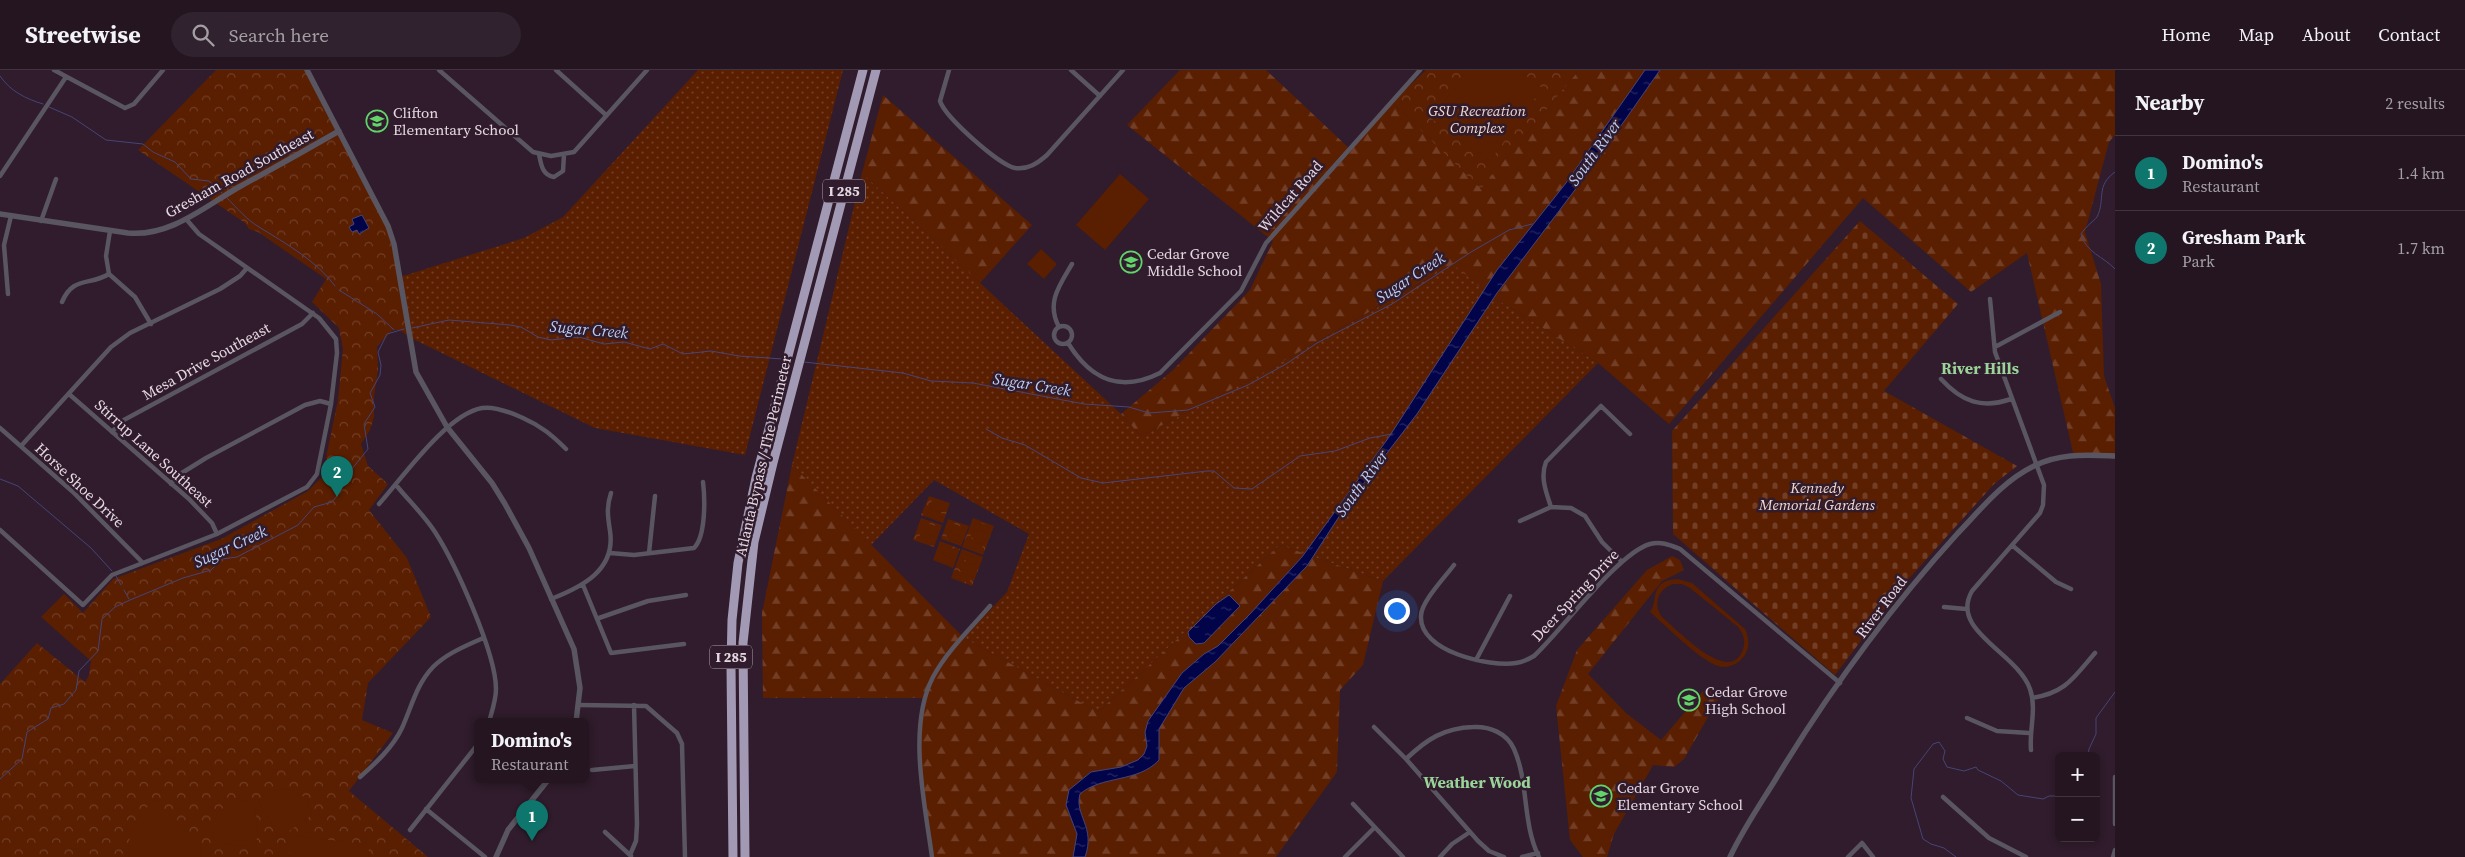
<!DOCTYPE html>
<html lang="en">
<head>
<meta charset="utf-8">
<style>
	body { margin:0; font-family:"Source Serif 4",serif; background:#30222e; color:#f1f3f6 }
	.controls { position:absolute; right:15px; bottom:15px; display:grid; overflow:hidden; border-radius:8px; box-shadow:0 2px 8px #0003 }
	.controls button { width:45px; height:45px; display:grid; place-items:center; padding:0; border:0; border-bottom:1px solid #41343f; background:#241521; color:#f1f3f6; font:25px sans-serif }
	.you { position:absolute; left:1396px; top:540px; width:18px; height:18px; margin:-12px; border:4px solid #fff; border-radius:50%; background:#1a73e8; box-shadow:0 0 0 8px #1a73e833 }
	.badge { display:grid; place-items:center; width:32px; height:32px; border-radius:50%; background:#0f766e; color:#fff; font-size:16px; font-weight:700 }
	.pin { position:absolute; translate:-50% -41px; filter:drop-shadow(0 1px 2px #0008) }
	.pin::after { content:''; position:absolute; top:26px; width:18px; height:15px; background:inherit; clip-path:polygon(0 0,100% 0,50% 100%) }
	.popup { position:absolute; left:474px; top:648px; width:115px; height:65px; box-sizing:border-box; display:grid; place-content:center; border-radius:8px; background:#241521; filter:drop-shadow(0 1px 4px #0005); font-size:16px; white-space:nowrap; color:#a39fa5 }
	.popup b { font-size:19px; color:#f1f3f6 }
	.popup::after { content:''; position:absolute; left:50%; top:100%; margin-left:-10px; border:10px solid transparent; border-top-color:#241521 }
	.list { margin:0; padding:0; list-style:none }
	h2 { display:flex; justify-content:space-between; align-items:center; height:65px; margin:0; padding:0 20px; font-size:21px }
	h2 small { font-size:16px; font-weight:400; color:#a39fa5 }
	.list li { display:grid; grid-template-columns:32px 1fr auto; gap:15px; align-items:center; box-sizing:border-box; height:75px; padding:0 20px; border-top:1px solid #41343f }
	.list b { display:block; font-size:19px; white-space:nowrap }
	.list p { margin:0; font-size:16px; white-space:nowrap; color:#a39fa5 }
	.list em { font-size:16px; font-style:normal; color:#a39fa5 }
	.icon { flex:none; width:28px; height:28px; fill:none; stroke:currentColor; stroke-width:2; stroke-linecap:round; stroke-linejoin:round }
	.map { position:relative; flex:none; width:2115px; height:787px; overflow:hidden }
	header { display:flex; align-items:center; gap:30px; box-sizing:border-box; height:70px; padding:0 25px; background:#241521; border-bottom:1px solid #41343f }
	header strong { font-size:24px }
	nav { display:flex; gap:28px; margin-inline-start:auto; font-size:18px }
	.search { width:350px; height:45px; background:#30222e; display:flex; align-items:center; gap:12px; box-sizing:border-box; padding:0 18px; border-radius:28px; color:#a39fa5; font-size:19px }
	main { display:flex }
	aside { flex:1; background:#241521 }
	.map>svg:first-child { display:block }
	.grass { fill:url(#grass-dots) }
	.forest { fill:url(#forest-firs) }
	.cemetery { fill:url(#cemetery-stones) }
	.park { fill:url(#park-crowns) }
	.pitch { fill:#5a1e01; fill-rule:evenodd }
	.water { fill:url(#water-ripples); stroke:#464478 }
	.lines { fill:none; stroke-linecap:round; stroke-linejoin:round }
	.stream { stroke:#464478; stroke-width:1 }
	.minor { stroke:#595561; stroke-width:4.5 }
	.tertiary { stroke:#595561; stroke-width:5.5 }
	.motorway { stroke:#a299b5; stroke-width:9 }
	.labels { text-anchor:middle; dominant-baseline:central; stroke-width:5; stroke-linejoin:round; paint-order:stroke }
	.shield { fill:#301c2c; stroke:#afa0ac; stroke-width:1 }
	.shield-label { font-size:14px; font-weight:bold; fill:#e6d8e3 }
	.park-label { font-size:15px; font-style:italic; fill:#f0d8ce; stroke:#301c2c }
	.poi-label { font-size:15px; fill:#e6d8e3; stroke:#301c2c; text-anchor:start }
	.street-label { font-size:15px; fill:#e6d8e3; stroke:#301c2c }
	.water-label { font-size:16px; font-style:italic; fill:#bbcef7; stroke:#301c2c }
	.neighbourhood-label { font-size:16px; font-weight:bold; fill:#9ad49a; stroke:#301c2c }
</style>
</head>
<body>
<header>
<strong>Streetwise</strong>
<div class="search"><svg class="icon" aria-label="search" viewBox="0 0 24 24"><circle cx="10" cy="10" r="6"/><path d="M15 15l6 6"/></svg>Search here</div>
<nav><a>Home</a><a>Map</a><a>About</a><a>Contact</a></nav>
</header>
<main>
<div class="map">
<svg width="2115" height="787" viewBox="0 0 2115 787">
	<defs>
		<pattern id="grass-dots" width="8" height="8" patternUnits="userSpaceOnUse" patternTransform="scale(1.25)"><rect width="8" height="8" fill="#5a1e01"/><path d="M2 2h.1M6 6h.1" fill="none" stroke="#723e26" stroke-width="1.8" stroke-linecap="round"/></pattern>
		<pattern id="forest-firs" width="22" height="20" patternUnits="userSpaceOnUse" patternTransform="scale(1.25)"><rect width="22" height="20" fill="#5a1e01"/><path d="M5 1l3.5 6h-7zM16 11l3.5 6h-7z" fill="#723e26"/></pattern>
		<pattern id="cemetery-stones" width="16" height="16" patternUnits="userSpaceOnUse" patternTransform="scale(1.25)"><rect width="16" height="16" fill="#5a1e01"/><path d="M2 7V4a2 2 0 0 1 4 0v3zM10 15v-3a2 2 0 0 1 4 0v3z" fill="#723e26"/></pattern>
		<pattern id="park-crowns" width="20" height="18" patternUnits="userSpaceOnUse" patternTransform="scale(1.25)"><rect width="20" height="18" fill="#5a1e01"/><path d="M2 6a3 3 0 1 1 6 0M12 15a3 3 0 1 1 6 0" fill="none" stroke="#723e26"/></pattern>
		<pattern id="water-ripples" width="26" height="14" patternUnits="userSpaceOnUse" patternTransform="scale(1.25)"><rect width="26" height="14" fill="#02044a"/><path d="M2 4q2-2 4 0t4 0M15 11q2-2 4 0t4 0" fill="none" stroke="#272864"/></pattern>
	</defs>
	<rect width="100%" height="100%" fill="#301c2c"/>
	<!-- grass -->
	<path class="grass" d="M 698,0 L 843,0 L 745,385 L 595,358 L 411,268 L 400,207 L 524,168 L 563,147 Z
		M 862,103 L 1121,344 L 1141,366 L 1255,307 L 1454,194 L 1487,223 L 1598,293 L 1383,511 L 1280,475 L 1098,642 L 964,568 L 1007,522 L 1029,464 L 934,410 L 871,475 L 792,395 Z"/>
	<!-- forest -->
	<path class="forest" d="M 1180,0 L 1266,0 L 1351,80 L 1392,32 L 1481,118 L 1579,0 L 2115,0 L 2115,65 L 2109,72 L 2085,162 L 2101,214 L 2104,306 L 2115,338 L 2115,386 L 2074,387 L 2027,183 L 1971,222 L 1863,128 L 1669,354 L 1598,293 L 1487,223 L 1453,194 L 1255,307 L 1141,366 L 1121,344 L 1173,300 L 1250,220 L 1273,171 L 1127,55 Z
		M 883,25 L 1032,155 L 980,213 L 862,103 Z
		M 792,395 L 964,568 L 1098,642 L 1280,475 L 1383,511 L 1363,595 L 1340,620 L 1337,702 L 1276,787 L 931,787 L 921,715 L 921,665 L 925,628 L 763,628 L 762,543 Z
		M 1672,486 L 1680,490 L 1684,500 L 1662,511 L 1588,604 L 1626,643 L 1661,670 L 1703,621 L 1713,619 L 1719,628 L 1684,689 L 1674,697 L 1653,695 L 1614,764 L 1607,787 L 1583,787 L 1570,770 L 1556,636 L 1577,580 L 1647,500 Z"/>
	<!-- cemetery -->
	<path class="cemetery" d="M 1860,151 L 1958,234 L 1884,321 L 2017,396 L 1994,414 L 1904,514 L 1835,605 L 1673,464 L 1672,361 Z"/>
	<!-- park -->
	<path class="park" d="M 216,0 L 309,0 L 392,163 L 411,268 L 400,260 L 393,260 L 377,276 L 378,300 L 374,327 L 374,347 L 370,360 L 361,374 L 368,396 L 388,414 L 369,440 L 407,488 L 431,547 L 368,613 L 362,650 L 393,663 L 349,721 L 428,787 L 0,787 L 0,614 L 37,573 L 85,612 L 89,605 L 91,591 L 41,547 L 64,524 L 83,543 L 113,509 L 221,469 L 308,421 L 322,407 L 338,330 L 343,279 L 339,258 L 312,232 L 326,209 L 258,162 L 249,159 L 245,153 L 138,80 Z
		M 1426,0 L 1579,0 L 1481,119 L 1392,32 Z
		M 929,426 L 950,433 L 943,453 L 921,445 Z
		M 921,448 L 942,455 L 934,477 L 913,470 Z
		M 973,448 L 994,456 L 983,485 L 962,477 Z
		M 948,449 L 969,456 L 961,476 L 941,469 Z
		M 940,471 L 960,479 L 953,498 L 933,490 Z
		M 962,479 L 983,487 L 972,516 L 951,508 Z"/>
	<!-- pitch -->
	<path class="pitch" d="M 1467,0 L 1518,0 L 1542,18 L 1490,91 L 1432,49 Z
		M 1120,104 L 1149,129 L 1105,180 L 1076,155 Z
		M 1041,179 L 1057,194 L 1044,209 L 1027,194 Z
		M 932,430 L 946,435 L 944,442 L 930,437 Z
		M 929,439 L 943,444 L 941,451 L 927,446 Z
		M 976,451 L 990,457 L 988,463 L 974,458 Z
		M 924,452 L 938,457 L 936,464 L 922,459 Z
		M 951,453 L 965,458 L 963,464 L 949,459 Z
		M 973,460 L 987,465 L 984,472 L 970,467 Z
		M 921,462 L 935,467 L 933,473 L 919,468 Z
		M 948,462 L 962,467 L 960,473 L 946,468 Z
		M 969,470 L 983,475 L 981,481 L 967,476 Z
		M 943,475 L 957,480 L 955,486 L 941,481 Z
		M 964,483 L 978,488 L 976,494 L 962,489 Z
		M 940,484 L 954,489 L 951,496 L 937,490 Z
		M 961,492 L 975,497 L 973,503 L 959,498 Z
		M 958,501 L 972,506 L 969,513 L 955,508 Z
		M 1678,509 L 1692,513 L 1745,559 C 1749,567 1750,577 1745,585 C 1739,594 1728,599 1718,596 C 1701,591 1665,555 1650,542 C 1659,531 1648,510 1678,509 ZM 1673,514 L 1682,514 L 1690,518 L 1738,557 C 1743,563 1746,571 1743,579 C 1730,617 1678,560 1663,548 C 1652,535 1658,519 1673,514 Z
		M 287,718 L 304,727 L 313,744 L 279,768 L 258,730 L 271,721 Z
		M 154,728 L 203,780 L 201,787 L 128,787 L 130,761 Z
		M 243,730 L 254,732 C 256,745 260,763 255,775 L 239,776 L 213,770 C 211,745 219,736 243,730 Z
		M 292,765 L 369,775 L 368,787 L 289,787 Z"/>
	<!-- water -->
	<path class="water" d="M 1645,0 L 1660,0 L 1590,100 L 1497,223 L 1417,344 L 1344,439 L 1307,496 L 1215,592 L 1184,618 L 1159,659 L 1159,690 C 1138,713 1102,705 1080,724 C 1074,745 1096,757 1085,787 L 1073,787 L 1077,764 L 1066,735 L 1069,720 L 1091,702 L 1121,697 L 1138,690 L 1144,684 L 1147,676 L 1145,662 L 1148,651 L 1182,603 L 1204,584 L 1218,576 L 1250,544 L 1302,487 L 1389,367 L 1497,200 L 1566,113 Z
		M 362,145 L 369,158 L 359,164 L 357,160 L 352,162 L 349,157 L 354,154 L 352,149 Z
		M 1229,525 L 1240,536 L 1204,573 L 1196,574 L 1189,567 L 1188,562 L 1216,534 Z"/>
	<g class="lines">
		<!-- stream -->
		<path class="stream" d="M 0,6 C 10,21 26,29 43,34
			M 49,37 L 72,47 L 106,70 L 143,74 L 153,82 L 175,92 L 191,109 L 209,111 L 222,123
			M 2115,102 C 2095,116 2106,129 2097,147 C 2094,151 2086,156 2081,164 C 2086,183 2103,186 2115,199
			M 227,128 C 237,138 247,150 259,157 C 285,173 317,191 335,216
			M 339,220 L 377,244 L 394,260
			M 412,258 L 449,250 L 510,255 L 521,257 L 538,267 L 551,270 L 579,267 L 604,274 L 624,272 L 650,279 L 663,274 L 683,284 L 711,281 L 739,286 L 783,289
			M 804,292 L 903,303 L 931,311 L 973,313 L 1084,334 L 1129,337 L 1149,343 L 1188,340 L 1248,315 L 1286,294 L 1317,273 L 1392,234 L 1471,182 L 1509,160 L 1532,154
			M 986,359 L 1002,368 L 1025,375 L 1081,408 L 1103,413 L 1207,401 L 1214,401 L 1234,418 L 1252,419 L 1300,386 L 1335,381 L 1370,368 L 1392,364
			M 0,409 L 18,416 L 91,478 L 112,501
			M 116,506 L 121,515
			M 124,520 L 129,529
			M 2088,686 L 2089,679 L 2096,664 L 2096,648 L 2115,622
			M 0,709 L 22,689 L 27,662 L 48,649 L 51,638 L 64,634 L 76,620 L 79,601 L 98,581 L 102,549 L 115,537 L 130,530 L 183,508 L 211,500 L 222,489 L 237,487 L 298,455 L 314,437 L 332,432 L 337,426 L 342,411 L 368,379 L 364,354 L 375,337 L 370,323 L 380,305 L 381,295 L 378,282 L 387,264 L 404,259
			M 1956,787 L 1944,778 L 1931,774 L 1923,769 L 1911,728 L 1914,699 L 1933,674 L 1939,672 L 1945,681 L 1943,689 L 1947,697 L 1964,701 L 1976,697 L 1978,700 L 2001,711 L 2018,725 L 2043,729 L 2049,726 L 2059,726"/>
		<!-- minor -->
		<path class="minor" d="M 54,0 L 125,38 L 134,34 L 163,0
			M 439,0 L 533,82 L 551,86 L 574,82 L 647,0
			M 556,0 L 606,45
			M 949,0 L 940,31 C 945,47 999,95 1015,98 C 1028,100 1038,93 1047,85 L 1123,0
			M 1071,0 L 1100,26
			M 539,84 C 541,94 542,105 554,107 L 563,101 L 564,85
			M 0,106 L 66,7
			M 41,151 L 56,109
			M 110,161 L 106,186 L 109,204 L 135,227 L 151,254
			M 8,224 L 4,175 L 11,146
			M 1990,229 L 1995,282 L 2044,415 L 2043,435 L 2040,443 L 1972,521 C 1949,561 2017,582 2030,619 C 2037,639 2029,660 2031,680
			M 62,232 C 73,206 89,216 109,204
			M1054 265a9 9 0 1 1 18 0a9 9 0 1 1-18 0Z
			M 1059,257 C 1046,233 1059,216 1072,194
			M 1068,273 C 1091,310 1120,323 1160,303 L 1241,221 L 1266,173 L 1420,0
			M 1995,277 L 2060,242
			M 1941,309 C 1962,332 1982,339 2011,329
			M 69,324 L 189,429 L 212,453 L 217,464
			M 0,358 L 73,422 L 142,492
			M 112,362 L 122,351 L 302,254 L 313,243
			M 21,376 L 111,277 L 130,263 L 220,219 L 240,206 L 247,198
			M 171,414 L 177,406 L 206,388 L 305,335 L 320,331 L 331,334
			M 396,415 C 409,431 424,445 435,462 C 455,493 496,583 496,619 C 496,630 492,641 489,652
			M 379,434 C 403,407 447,344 482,338 C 494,336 512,343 523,348 C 541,356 552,365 566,379
			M 1551,437 C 1546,422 1540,407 1546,392 L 1601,336 L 1630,364
			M 1520,451 L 1551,437 L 1571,438 L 1585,446 L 1602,472 L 1622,492
			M 0,460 L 83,535 L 112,505 L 217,464 L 307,417 L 317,404 L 331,334 L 337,283 L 336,269 L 319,248 L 199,164 L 186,149
			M 2013,476 L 2056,512 L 2071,519
			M 610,483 L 634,485 L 694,478 C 706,466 705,428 703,412
			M 649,483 L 655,426
			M 1454,495 C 1445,507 1421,532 1421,546 C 1419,582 1490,597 1516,593 C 1523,592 1529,589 1534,586 C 1562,560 1618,483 1650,474 C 1661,471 1670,475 1680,479 L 1840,613
			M 583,515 L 611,583 L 684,574
			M 551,529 C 582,517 616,500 610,461 C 608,447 606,438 611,423
			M 1944,537 L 1966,539
			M 599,548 L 648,531 L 686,525
			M 1476,590 L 1510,526
			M 2032,628 C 2066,623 2074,607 2095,583
			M 579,635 L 646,636 L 677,663 L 682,674 L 685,787
			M 1967,648 L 1997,661 L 2029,663
			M 1374,657 L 1406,689 L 1478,771 L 1489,781 L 1504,787
			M 1406,689 C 1427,669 1444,658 1473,657 C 1489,656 1507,663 1514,679 C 1529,713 1522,753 1539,787
			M 592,700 L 635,696
			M 360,707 C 376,693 393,677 402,658 C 412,636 416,615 433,597 C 447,583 466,576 483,568
			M 2115,707 L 2115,754
			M 1943,727 L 1989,768 L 2026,787
			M 1353,734 L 1403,787
			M 426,739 L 485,787
			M 410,760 L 478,674
			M 605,762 L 631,786
			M 630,785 L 636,771 L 637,754 L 634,635
			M 932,787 C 925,734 907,657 933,607 C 947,581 971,558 990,536
			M 1345,787 L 1374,758
			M 1440,787 L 1452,774 L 1470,762
			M 1522,787 L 1538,783
			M 1848,787 L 1862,773 L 1873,787
			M 2113,787 L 2115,780"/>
		<!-- tertiary -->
		<path class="tertiary" d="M 307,0 L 388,156 L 394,174 L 416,302 L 447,357 L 492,413 L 505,434 L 529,478 L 574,579 L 580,618 L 576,652
			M 0,144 L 128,163 C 170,167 204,137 239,117 C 272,99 306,80 339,61
			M 496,787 L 508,760 L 548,710
			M 1730,787 C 1742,761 1759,736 1774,712 C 1827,624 1889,539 1958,463 C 1981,439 2003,411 2034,396 C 2060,383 2086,385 2115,386"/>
		<!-- motorway -->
		<path class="motorway" d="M 733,787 L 731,596 L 732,550 L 738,493 L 756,408 L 863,0
			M 745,787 L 743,573 L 754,472 L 773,393 L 876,0"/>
	</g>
	<!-- icons -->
	<defs>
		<g id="school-ring" transform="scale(1.125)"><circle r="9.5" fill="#301c2c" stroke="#61d46a" stroke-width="1.5"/><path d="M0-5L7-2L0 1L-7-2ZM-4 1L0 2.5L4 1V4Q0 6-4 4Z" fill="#61d46a"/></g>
	</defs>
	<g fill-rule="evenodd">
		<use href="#school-ring" x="377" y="51"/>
		<use href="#school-ring" x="1131" y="192"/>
		<use href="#school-ring" x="1689" y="630"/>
		<use href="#school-ring" x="1601" y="726"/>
	</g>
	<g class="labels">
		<!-- shield labels -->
		<g class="shield">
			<rect x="823" y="109.5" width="42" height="23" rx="4"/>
			<rect x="710" y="575.5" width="42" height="23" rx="4"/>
		</g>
		<g class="shield-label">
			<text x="844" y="121">I 285</text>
			<text x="731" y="587">I 285</text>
		</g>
		<!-- park labels -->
		<g class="park-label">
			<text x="1477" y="40">GSU Recreation<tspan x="1477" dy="17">Complex</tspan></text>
			<text x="1817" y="417">Kennedy<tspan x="1817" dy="17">Memorial Gardens</tspan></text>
		</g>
		<!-- poi labels -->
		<g class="poi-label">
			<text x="393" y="42">Clifton<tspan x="393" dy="17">Elementary School</tspan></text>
			<text x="1147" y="183">Cedar Grove<tspan x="1147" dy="17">Middle School</tspan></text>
			<text x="1705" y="621">Cedar Grove<tspan x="1705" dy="17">High School</tspan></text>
			<text x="1617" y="717">Cedar Grove<tspan x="1617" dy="17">Elementary School</tspan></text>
		</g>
		<!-- street labels -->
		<g class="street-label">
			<text transform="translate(239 103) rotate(-29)">Gresham Road Southeast</text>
			<text transform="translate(1290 126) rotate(-49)">Wildcat Road</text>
			<text transform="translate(206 291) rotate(-29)">Mesa Drive Southeast</text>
			<text transform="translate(154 383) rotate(42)">Stirrup Lane Southeast</text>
			<text transform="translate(763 386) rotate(-77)">Atlanta Bypass / The Perimeter</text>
			<text transform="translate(80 415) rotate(43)">Horse Shoe Drive</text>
			<text transform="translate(1575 525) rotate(-47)">Deer Spring Drive</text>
			<text transform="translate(1881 537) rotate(-53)">River Road</text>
		</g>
		<!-- water labels -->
		<g class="water-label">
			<text transform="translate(1594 82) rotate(-54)">South River</text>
			<text transform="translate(1410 207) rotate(-33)">Sugar Creek</text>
			<text transform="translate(589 259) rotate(5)">Sugar Creek</text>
			<text transform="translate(1032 314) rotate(9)">Sugar Creek</text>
			<text transform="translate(1361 413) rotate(-54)">South River</text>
			<text transform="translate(230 476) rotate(-25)">Sugar Creek</text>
		</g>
		<!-- neighbourhood labels -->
		<g class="neighbourhood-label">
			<text x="1980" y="298">River Hills</text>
			<text x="1477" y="712">Weather Wood</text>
		</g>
	</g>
</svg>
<div class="controls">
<button>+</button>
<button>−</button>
</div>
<div class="you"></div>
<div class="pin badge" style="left:532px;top:771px">1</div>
<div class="popup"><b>Domino's</b>Restaurant</div>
<div class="pin badge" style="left:337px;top:427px">2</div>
</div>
<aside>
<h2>Nearby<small>2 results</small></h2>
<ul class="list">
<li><span class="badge">1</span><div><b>Domino's</b><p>Restaurant</p></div><em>1.4 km</em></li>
<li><span class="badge">2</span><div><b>Gresham Park</b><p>Park</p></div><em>1.7 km</em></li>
</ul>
</aside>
</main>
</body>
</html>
